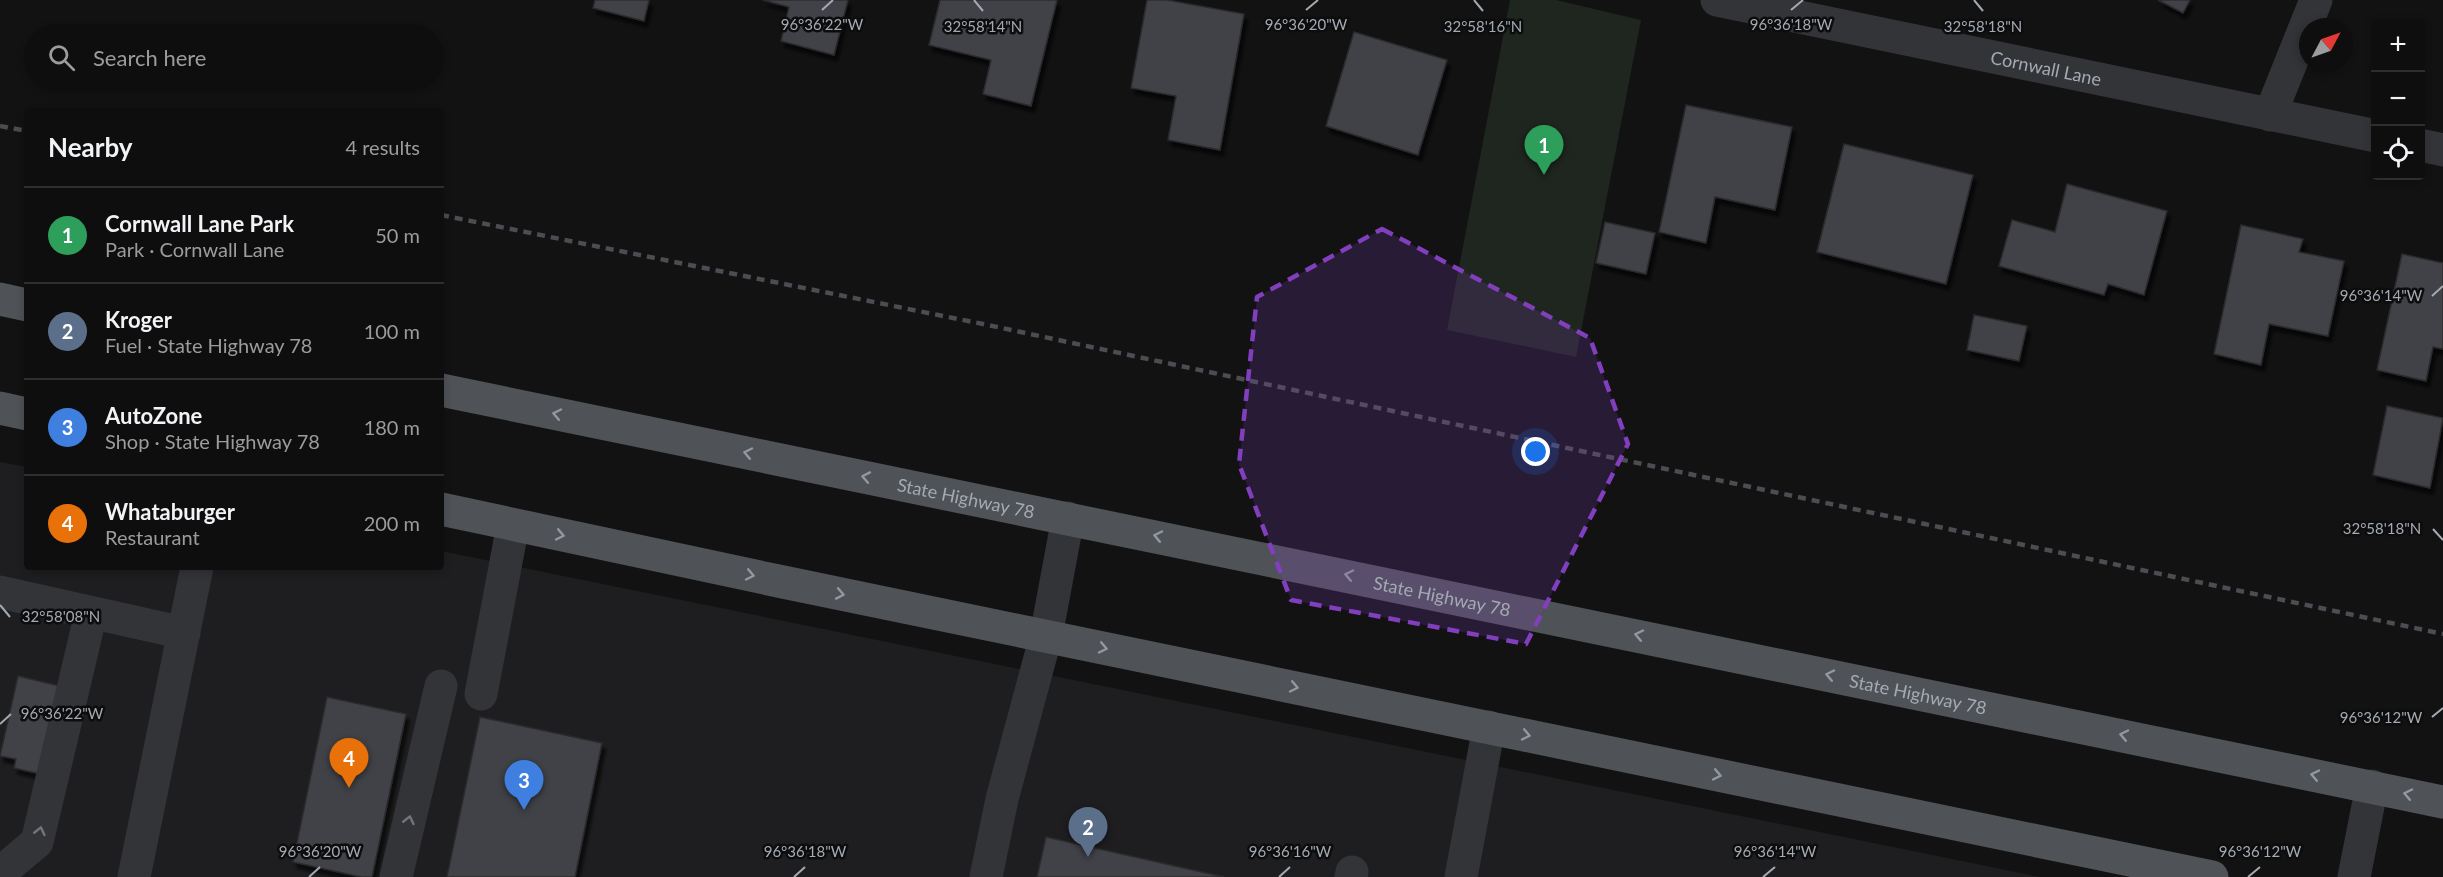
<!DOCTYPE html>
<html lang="en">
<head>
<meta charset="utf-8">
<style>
	body { margin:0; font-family:Lato,sans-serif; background:#1c1c1c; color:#f1f3f6 }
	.controls { position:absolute; right:18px; top:18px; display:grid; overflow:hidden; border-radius:6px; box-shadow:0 3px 9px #0003 }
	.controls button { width:54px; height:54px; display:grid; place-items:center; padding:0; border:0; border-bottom:2px solid #2e2e2e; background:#0e0e0e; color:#f1f3f6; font:30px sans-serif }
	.compass { position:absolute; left:2299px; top:18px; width:54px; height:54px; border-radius:50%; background:#0e0e0e; box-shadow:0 3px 9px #0003; rotate:49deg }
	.you { position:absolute; left:1536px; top:452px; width:21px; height:21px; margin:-15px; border:4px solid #fff; border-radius:50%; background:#1a73e8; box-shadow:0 0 0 9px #1a73e833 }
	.badge { display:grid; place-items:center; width:39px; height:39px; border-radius:50%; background:#e99b34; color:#fff; font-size:20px; font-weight:700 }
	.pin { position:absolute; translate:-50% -50px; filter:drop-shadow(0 2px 3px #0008) }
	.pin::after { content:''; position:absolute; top:32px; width:21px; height:18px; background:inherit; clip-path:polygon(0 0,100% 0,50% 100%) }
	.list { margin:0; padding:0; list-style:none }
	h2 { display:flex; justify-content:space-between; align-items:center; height:78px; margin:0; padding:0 24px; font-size:26px }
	h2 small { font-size:20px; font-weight:400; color:#9b9c9e }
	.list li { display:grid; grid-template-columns:39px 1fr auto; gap:18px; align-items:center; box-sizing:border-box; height:96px; padding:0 24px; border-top:2px solid #2e2e2e }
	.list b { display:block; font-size:22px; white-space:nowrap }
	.list p { margin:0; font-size:20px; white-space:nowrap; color:#9b9c9e }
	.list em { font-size:20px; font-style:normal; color:#9b9c9e }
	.icon { flex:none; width:33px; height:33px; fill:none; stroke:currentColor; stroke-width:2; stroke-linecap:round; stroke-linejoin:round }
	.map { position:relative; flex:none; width:2443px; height:877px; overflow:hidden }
	.search { position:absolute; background:#0e0e0e; box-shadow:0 3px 9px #0003; left:24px; top:24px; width:420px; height:66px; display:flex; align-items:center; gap:15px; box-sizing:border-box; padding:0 21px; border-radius:33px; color:#9b9c9e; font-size:22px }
	.panel { position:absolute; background:#0e0e0e; box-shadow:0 3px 9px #0003; left:24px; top:108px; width:420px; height:462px; border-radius:6px }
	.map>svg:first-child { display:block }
	.built { fill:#1e1e20 }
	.green { fill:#1e261f }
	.building { fill:#414246; stroke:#2c2c2f; stroke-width:1.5; filter:url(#shadow) }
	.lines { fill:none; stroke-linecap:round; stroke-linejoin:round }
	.minor { stroke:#333438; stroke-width:33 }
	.major { stroke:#4f5257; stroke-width:33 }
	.rail { stroke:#4a4d51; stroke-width:4.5; stroke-dasharray:8 6; stroke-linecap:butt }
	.oneway { stroke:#9398a1 }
	.oneway2 { stroke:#71757c }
	.marked { fill:#813fbd; fill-opacity:0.2; stroke:#813fbd; stroke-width:4.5; stroke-dasharray:12 8; stroke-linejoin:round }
	.ticks { fill:none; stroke:#a4aab3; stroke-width:2 }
	.labels { text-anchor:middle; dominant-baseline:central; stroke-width:5; stroke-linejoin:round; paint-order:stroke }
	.street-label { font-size:18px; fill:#a4aab3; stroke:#0d0d0e }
	.ticks-label { font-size:15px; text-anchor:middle; fill:#a4aab3; stroke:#0d0d0e; stroke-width:5; stroke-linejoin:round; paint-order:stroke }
</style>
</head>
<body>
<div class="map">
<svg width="2443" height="877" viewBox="0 0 2443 877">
	<defs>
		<filter id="shadow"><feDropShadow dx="3.5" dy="6" stdDeviation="1.5" flood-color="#0009"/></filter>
	</defs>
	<rect width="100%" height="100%" fill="#121213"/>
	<!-- built -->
	<path class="built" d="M 0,462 L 27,467 L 27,567 L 441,567 L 441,551 L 2040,877 L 0,877 Z"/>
	<!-- green -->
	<path class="green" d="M 1510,0 L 1556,0 L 1641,20 L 1576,357 L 1447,330 Z"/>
	<!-- building -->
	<path class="building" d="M 595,0 L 649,0 L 644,21 L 593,8 Z
		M 763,0 L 848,0 L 834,55 L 781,41 L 789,7 Z
		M 940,0 L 1057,0 L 1031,106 L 983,94 L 991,60 L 929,45 Z
		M 1147,0 L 1167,0 L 1244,14 L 1220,150 L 1168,140 L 1176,96 L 1131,88 Z
		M 2158,0 L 2190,0 L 2183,13 Z
		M 1354,32 L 1447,60 L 1418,155 L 1326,126 Z
		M 1686,105 L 1792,127 L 1775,210 L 1715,197 L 1706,243 L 1659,232 Z
		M 1844,144 L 1973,175 L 1946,284 L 1817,252 Z
		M 2067,184 L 2167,211 L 2144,295 L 2108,284 L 2104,295 L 1999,266 L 2012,220 L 2055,232 Z
		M 1605,222 L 1655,233 L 1646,274 L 1596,263 Z
		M 2241,225 L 2303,239 L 2299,252 L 2344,261 L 2328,336 L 2269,324 L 2261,365 L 2214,354 Z
		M 2402,254 L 2443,263 L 2443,349 L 2433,347 L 2426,381 L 2377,370 Z
		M 1974,315 L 2027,326 L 2019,361 L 1967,350 Z
		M 2387,406 L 2443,418 L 2430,488 L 2373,475 Z
		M 18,676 L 64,687 L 45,775 L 14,768 L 16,759 L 0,756 Z
		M 327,697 L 406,714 L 372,877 L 361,877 L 293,862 Z
		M 480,717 L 602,743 L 575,877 L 447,877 Z
		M 1046,837 L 1224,877 L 1037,877 Z"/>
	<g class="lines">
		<!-- minor -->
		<g class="minor">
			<path id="s1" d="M 1717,0 L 2376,136"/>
			<path d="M 2270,115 L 2316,0"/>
			<path d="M 2420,145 L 2443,150"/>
			<path d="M 0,592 L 184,633"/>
			<path d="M 481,694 L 513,525"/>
			<path d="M 0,873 L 37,842 L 91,613"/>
			<path d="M 134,877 L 197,567"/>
			<path d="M 396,877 L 441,686"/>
			<path d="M 986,877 L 1002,799 L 1046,636 L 1068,518"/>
			<path d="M 1351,877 L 1352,872"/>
			<path d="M 1461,877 L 1489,727"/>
			<path d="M 2354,877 L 2372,786"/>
		</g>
		<!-- major -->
		<g class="major">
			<path d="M 0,299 L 27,305"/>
			<path id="s2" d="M 441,390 L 2443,802"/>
			<path d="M 0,408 L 27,414"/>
			<path d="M 441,509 L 783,582 L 2212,877"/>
		</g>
		<!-- rail -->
		<path class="rail" d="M 0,126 L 27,131
			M 441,215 L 983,324 L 2443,634"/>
	</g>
	<!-- one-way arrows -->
	<defs><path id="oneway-chevron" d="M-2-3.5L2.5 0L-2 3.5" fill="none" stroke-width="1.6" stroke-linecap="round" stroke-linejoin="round" transform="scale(1.5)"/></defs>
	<g class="oneway">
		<use href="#oneway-chevron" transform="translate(557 414) rotate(-168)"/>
		<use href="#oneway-chevron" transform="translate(748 453) rotate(-168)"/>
		<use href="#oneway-chevron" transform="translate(866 477) rotate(-169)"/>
		<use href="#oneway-chevron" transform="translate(560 535) rotate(12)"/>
		<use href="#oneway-chevron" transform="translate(1158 536) rotate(-168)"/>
		<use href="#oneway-chevron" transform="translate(750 575) rotate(12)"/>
		<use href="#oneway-chevron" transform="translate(1349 575) rotate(-168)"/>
		<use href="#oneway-chevron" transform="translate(840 594) rotate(11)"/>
		<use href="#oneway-chevron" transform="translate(1639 635) rotate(-168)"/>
		<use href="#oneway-chevron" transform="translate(1103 648) rotate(12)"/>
		<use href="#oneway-chevron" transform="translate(1830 675) rotate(-168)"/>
		<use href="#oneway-chevron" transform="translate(1294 687) rotate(12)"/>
		<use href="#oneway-chevron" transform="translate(1526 735) rotate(12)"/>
		<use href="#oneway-chevron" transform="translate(2124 735) rotate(-168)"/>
		<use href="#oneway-chevron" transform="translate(1717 775) rotate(12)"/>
		<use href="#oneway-chevron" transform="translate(2315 775) rotate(-168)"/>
		<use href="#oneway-chevron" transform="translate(2408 794) rotate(-168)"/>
	</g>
	<g class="oneway2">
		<use href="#oneway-chevron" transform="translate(409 820) rotate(-77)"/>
		<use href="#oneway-chevron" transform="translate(40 831) rotate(-77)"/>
	</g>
	<!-- marked area -->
	<path class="marked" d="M 1382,229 L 1590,338 L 1628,444 L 1526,644 L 1291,600 L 1239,464 L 1257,297 Z"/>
	<!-- ticks -->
	<path class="ticks" d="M 974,0 L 983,11M 1474,0 L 1483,11M 1974,0 L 1983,11M 822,10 L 833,0M 1306,10 L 1318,0M 1791,10 L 1803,0M 2432,296 L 2443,286M 2433,529 L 2443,540M 0,605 L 10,617M 2432,717 L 2443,708M 0,724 L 11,714M 309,877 L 320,867M 794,877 L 805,867M 1279,877 L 1290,867M 1763,877 L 1775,867M 2248,877 L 2260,867"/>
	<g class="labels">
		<!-- street labels -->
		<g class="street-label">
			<text stroke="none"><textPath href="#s1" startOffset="336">Cornwall Lane</textPath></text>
			<text stroke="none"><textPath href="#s2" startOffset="536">State Highway 78</textPath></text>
			<text stroke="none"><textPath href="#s2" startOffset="1022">State Highway 78</textPath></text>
			<text stroke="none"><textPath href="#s2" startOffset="1508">State Highway 78</textPath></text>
		</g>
	</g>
	<g class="ticks-label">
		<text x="822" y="30">96°36'22"W</text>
		<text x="1306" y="30">96°36'20"W</text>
		<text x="1791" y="30">96°36'18"W</text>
		<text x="983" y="32">32°58'14"N</text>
		<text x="1483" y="32">32°58'16"N</text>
		<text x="1983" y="32">32°58'18"N</text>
		<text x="2381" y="301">96°36'14"W</text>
		<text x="2382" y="534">32°58'18"N</text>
		<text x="61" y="622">32°58'08"N</text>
		<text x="62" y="719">96°36'22"W</text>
		<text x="2381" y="723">96°36'12"W</text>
		<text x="320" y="857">96°36'20"W</text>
		<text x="805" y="857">96°36'18"W</text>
		<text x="1290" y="857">96°36'16"W</text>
		<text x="1775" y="857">96°36'14"W</text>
		<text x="2260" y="857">96°36'12"W</text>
	</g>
</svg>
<div class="controls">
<button>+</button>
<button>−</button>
<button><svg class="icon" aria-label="locate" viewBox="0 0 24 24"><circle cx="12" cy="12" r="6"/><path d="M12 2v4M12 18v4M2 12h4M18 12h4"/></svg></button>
</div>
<svg class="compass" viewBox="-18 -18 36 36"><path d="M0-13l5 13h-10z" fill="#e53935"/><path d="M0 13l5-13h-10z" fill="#9b9c9e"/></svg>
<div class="you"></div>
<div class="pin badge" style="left:1544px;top:175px;background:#2e9e5b">1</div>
<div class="pin badge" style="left:1088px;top:857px;background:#5c6f8a">2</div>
<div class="pin badge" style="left:524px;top:810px;background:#3f7fe0">3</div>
<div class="pin badge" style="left:349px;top:788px;background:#e8710a">4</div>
<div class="search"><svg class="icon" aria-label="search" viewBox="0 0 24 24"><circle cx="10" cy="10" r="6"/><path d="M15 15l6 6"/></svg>Search here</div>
<section class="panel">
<h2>Nearby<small>4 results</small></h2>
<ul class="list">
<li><span class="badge" style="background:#2e9e5b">1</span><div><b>Cornwall Lane Park</b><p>Park · Cornwall Lane</p></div><em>50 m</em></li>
<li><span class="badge" style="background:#5c6f8a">2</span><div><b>Kroger</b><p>Fuel · State Highway 78</p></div><em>100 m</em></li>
<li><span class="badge" style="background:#3f7fe0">3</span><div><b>AutoZone</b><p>Shop · State Highway 78</p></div><em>180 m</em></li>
<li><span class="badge" style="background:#e8710a">4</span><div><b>Whataburger</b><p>Restaurant</p></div><em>200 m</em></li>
</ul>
</section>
</div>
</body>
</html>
